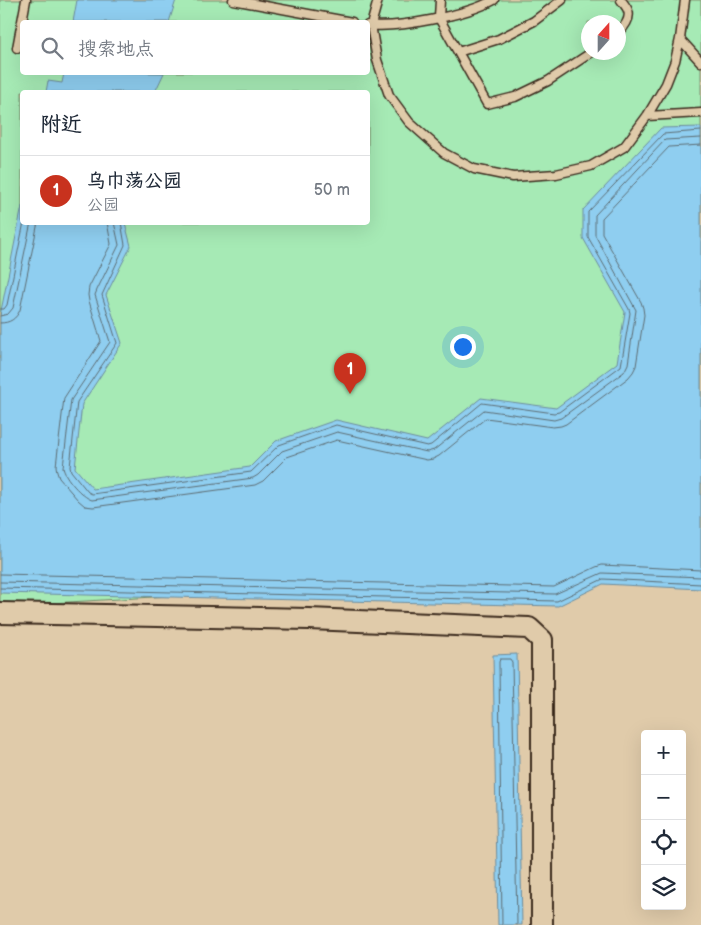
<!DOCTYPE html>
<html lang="zh">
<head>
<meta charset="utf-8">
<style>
	body { margin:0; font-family:"Balsamiq Sans","LXGW WenKai TC",sans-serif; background:#f2f2f3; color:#1f2937 }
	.controls { position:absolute; right:15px; bottom:15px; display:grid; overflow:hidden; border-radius:5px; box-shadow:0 5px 20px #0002 }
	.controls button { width:45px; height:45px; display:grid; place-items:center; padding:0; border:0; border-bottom:1px solid #e0e1e3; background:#fff; color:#1f2937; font:25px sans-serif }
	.compass { position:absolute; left:581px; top:15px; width:45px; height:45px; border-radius:50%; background:#fff; box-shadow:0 5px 20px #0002; rotate:21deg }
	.you { position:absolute; left:462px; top:346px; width:18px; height:18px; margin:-12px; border:4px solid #fff; border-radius:50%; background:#1a73e8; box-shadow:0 0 0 8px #1a73e833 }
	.badge { display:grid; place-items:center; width:32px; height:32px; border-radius:50%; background:#c8321e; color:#fff; font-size:16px; font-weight:700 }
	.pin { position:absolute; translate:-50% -41px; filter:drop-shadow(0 1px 2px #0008) }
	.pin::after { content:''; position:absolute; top:26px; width:18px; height:15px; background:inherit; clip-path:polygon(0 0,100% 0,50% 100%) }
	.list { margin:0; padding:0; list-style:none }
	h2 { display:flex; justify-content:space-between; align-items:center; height:65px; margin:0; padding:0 20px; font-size:21px }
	h2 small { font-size:16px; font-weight:400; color:#747a83 }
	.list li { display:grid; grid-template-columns:32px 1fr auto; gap:15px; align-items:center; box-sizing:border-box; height:70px; padding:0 20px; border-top:1px solid #e0e1e3 }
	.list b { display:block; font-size:19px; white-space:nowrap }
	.list p { margin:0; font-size:16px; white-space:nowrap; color:#747a83 }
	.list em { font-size:16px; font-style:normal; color:#747a83 }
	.icon { flex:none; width:28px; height:28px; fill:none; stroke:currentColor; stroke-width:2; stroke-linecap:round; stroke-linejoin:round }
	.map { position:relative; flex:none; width:701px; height:925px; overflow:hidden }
	.search { position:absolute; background:#fff; box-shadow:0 5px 20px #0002; left:20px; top:20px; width:350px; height:55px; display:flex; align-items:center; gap:12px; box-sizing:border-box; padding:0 18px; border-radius:5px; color:#747a83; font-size:19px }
	.panel { position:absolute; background:#fff; box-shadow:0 5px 20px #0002; left:20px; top:90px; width:350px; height:135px; border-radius:5px }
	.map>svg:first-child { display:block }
	.green { fill:#a6eab5; stroke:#708a6a; fill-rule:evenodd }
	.water { fill:#8fcef0; stroke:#6d8c9c }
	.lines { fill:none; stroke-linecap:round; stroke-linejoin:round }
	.shore { stroke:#5d6c72; stroke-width:1 }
	.service-casing { stroke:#3b2a1e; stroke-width:11 }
	.tertiary-casing { stroke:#3b2a1e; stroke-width:24 }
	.service { stroke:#e0cbaa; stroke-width:8 }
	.tertiary { stroke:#e0cbaa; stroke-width:20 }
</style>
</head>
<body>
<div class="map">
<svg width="701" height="925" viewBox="0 0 701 925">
	<rect width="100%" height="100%" fill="#e0cbaa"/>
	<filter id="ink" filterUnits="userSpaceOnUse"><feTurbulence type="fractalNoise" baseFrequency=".02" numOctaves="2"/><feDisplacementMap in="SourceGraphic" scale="10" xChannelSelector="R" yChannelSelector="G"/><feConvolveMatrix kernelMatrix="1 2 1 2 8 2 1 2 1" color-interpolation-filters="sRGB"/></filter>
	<g filter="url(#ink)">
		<!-- green -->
		<path class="green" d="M 0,0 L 701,0 L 701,565 L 0,606 ZM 22,22 L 368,22 L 368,72 L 22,72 ZM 588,22 L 618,22 L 618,52 L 588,52 ZM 22,92 L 368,92 L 368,222 L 22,222 Z"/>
		<!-- water -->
		<path class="water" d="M 77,0 L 176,0 L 169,22 L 73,22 Z
			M 64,73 L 64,72 L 164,73 L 155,92 L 46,92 L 48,81 L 62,83 Z
			M 701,127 L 701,589 L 603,584 L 558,606 L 0,593 L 0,316 L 22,206 L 22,222 L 125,223 L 131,246 L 106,295 L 122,343 L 82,404 L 75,468 L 93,489 L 250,467 L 276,441 L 336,420 L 427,441 L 481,398 L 556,408 L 617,363 L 625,312 L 583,238 L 583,210 L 661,128 Z
			M 517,654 L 522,925 L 498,925 L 493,655 Z"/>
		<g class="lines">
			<!-- shore -->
			<path class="shore" d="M 107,222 L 111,244 L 89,287 L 88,295 L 89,301 L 101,341 L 64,398 L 56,466 L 57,472 L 59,478 L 78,500 L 85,506 L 93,507 L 255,485 L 263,481 L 287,457 L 337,440 L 427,460 L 433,459 L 439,456 L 486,418 L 553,427 L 561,426 L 566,424 L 628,378 L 633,372 L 636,366 L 644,315 L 643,308 L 641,302 L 602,233 L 602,218 L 669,147 L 701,145
				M 114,222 L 119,245 L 97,290 L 95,295 L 110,342 L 71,400 L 63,467 C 64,477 82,497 92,500 L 253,478 L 258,475 L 282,451 L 337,432 L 427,452 L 434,450 L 484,410 L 554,420 L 561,418 L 624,372 L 628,364 L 636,310 L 595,235 L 595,215 L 665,140 L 701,138
				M 121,222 L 125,245 L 102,295 L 117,343 L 77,402 L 70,467 L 71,471 L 88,492 L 92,494 L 251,472 L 279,445 L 336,425 L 427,446 L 431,445 L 482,403 L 554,413 L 559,412 L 621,366 L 630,313 L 629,309 L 588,237 L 588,212 L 663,134 L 701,131
				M 0,309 L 4,309 L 7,305 L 24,222
				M 0,316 L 8,314 L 13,308 L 31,222
				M 0,323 C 10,323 16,319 20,310 L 38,222
				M 0,574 L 554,587 L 596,567 L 602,565 L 701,570
				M 0,582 L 555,594 L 602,573 L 701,577
				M 0,588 L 557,601 L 603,579 L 701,584
				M 502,925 L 499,662 L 500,659 L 510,659 L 512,662 L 517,925"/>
			<!-- service casing -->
			<g class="service-casing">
				<path id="service" d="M 233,0 L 352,22
					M 378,0 L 371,25 L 377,60 L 389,95 L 409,122 L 444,153 L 474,169 L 513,177 L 556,174 L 591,166 L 624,147 L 647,116 L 666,84 L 675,61 L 680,39 L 685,0
					M 440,0 L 439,18 L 487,104 L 515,97 L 548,81 L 592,52
					M 368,25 C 397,29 467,15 494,0
					M 618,33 C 624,28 631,18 628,11 C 627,7 623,3 621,0
					M 680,39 L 701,62
					M 17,48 L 26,0
					M 458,52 L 499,39 L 534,21 L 562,0
					M 647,116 L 701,113"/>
			</g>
			<!-- tertiary casing -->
			<g class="tertiary-casing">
				<path id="tertiary" d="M 0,613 L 309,619 L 529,628 L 542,640 L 542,925"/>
			</g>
			<!-- service -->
			<use href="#service" class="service"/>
			<!-- tertiary -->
			<use href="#tertiary" class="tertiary"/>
		</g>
	</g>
</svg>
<div class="controls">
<button>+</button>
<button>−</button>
<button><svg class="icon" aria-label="locate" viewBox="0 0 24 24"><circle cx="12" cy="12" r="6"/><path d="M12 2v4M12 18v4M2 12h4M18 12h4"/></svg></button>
<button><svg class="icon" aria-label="layers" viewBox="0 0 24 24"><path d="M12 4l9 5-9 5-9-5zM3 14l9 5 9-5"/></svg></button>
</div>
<svg class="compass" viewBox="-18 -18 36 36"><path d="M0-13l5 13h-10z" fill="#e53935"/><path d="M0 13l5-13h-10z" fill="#747a83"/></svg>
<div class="you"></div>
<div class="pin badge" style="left:350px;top:394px">1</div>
<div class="search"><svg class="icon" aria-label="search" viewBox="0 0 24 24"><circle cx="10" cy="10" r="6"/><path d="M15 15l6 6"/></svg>搜索地点</div>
<section class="panel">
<h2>附近<small></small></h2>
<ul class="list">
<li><span class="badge">1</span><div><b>乌巾荡公园</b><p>公园</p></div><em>50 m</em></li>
</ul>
</section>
</div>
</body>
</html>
